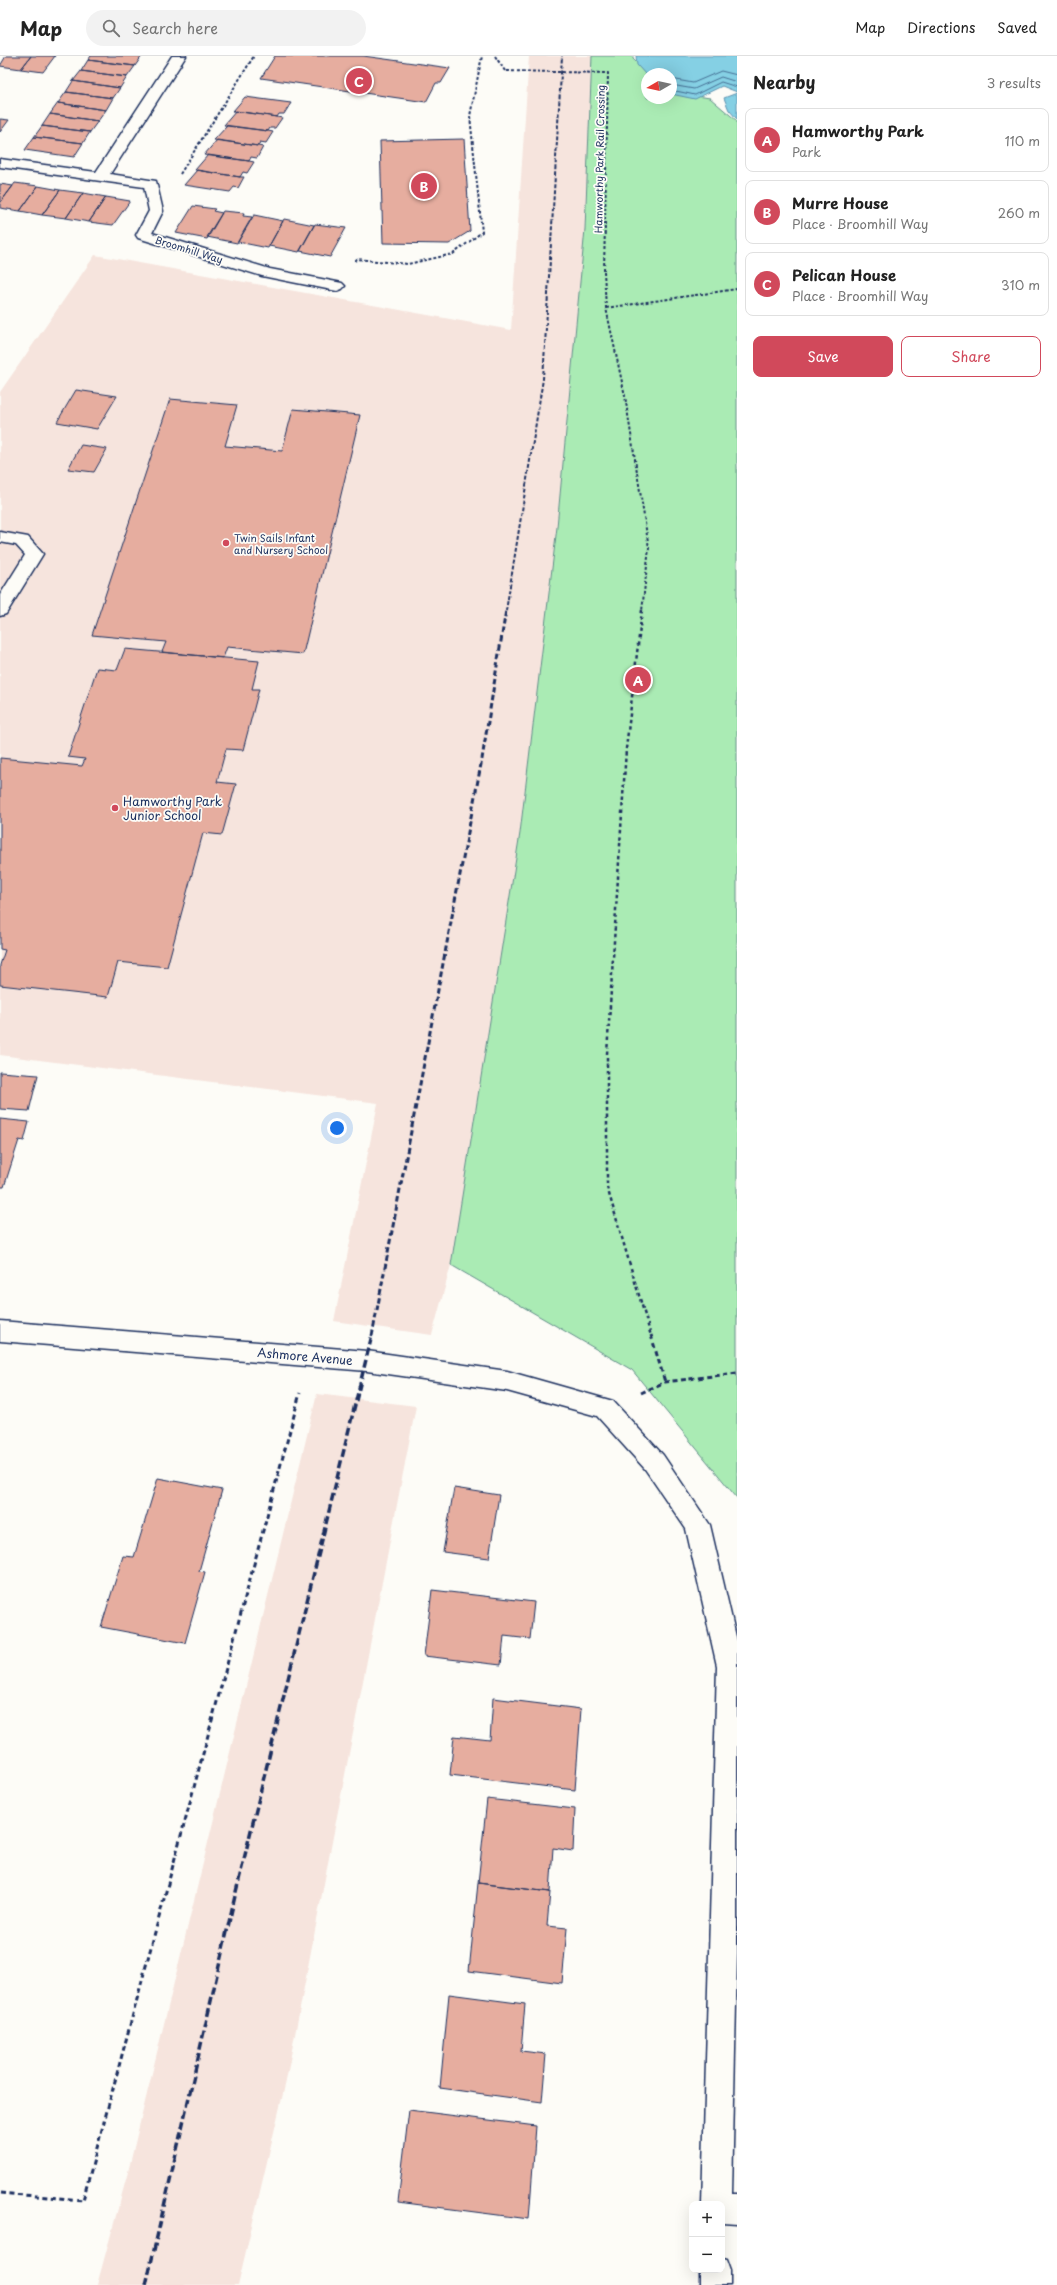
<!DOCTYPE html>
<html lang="en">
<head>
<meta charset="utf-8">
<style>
	body { margin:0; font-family:"Playpen Sans",sans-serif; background:#f2f2f2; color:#222 }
	.controls { position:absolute; right:12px; bottom:12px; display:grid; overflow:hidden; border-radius:8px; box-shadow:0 4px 16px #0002 }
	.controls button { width:36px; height:36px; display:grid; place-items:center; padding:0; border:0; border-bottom:1px solid #e0e0e0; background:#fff; color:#222; font:20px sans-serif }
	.compass { position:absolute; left:641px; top:12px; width:36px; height:36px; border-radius:50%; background:#fff; box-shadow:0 4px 16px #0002; rotate:261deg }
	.you { position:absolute; left:337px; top:1072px; width:14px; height:14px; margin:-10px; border:3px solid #fff; border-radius:50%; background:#1a73e8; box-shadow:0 0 0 6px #1a73e833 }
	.badge { display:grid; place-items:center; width:26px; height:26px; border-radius:50%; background:#d1495b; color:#fff; font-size:13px; font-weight:700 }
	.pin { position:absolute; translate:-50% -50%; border:2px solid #fff; box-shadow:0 1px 4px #0006 }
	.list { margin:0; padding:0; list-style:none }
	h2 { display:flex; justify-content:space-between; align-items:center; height:52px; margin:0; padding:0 16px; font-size:17px }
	h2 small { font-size:13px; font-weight:400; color:#767676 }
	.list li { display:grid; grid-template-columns:26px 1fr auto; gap:12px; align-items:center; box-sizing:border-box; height:64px; margin:0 8px 8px; padding:0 8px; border:1px solid #e0e0e0; border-radius:8px }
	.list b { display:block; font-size:15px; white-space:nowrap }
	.list p { margin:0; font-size:13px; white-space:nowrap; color:#767676 }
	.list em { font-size:13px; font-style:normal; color:#767676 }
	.actions { display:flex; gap:8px; padding:12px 16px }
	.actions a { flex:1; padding:9px 0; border:1px solid #d1495b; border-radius:8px; text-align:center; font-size:14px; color:#d1495b }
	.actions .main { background:#d1495b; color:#fff }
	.icon { flex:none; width:22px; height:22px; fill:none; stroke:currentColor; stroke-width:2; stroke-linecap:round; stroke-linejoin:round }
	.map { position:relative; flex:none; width:737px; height:2229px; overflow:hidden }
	header { display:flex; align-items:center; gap:24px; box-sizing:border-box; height:56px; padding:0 20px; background:#fff; border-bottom:1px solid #e0e0e0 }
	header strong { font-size:19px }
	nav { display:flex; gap:22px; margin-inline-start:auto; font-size:14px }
	.search { width:280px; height:36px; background:#f2f2f2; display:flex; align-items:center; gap:10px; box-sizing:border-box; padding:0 14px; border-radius:22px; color:#767676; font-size:15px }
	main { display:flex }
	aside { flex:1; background:#fff }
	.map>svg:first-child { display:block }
	.built { fill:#f6e4dd }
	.green { fill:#aaebb4; stroke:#628d89 }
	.water { fill:#85d0e4; stroke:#5b90ae }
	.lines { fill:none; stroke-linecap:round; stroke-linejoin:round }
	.shore { stroke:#456f94; stroke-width:1 }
	.building { fill:#e6ad9f; stroke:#1b2f5e }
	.minor-casing { stroke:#1b2f5e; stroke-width:3 }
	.path-far2 { stroke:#1b2f5e; stroke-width:2; stroke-dasharray:3 2; stroke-linecap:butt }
	.path-far1 { stroke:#1b2f5e; stroke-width:2.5; stroke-dasharray:3.5 3; stroke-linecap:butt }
	.path { stroke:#1b2f5e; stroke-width:3; stroke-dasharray:5 3.5; stroke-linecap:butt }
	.minor { fill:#fdfcf7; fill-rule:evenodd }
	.rail-far2 { stroke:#1b2f5e; stroke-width:2; stroke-dasharray:4 2; stroke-linecap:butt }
	.rail-far1 { stroke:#1b2f5e; stroke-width:3; stroke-dasharray:5.5 3; stroke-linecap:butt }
	.rail { stroke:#1b2f5e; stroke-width:3.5; stroke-dasharray:8 3.5; stroke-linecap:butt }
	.path-bridge { stroke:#1b2f5e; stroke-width:2; stroke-dasharray:3 2; stroke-linecap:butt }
	.poi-dot { fill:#d1495b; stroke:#fdfcf7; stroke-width:1.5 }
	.labels { text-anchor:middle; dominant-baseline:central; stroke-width:3.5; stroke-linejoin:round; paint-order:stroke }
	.far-street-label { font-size:10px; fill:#1b2f5e; stroke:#fdfcf7 }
	.far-poi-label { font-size:10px; fill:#1b2f5e; stroke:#fdfcf7; text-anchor:start }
	.poi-label { font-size:12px; fill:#1b2f5e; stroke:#fdfcf7; text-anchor:start }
	.street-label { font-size:12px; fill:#1b2f5e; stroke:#fdfcf7 }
</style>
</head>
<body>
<header>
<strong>Map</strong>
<div class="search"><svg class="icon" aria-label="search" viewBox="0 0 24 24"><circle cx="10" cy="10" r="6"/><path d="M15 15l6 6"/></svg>Search here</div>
<nav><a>Map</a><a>Directions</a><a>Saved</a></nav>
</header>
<main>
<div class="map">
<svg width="737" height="2229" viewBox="0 0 737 2229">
	<rect width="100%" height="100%" fill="#fdfcf7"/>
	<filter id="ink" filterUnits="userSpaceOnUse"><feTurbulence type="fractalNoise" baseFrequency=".025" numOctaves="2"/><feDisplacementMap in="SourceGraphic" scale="8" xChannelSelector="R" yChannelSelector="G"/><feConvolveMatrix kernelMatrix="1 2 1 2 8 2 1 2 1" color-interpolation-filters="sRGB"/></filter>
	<g filter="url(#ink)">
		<!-- built -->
		<path class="built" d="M 529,0 L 592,0 L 585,173 L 557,471 L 520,777 L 451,1209 L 432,1279 L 334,1265 L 378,1047 L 0,999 L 0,336 L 95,199 L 511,274 Z
			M 317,1338 L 416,1350 L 286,2025 L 238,2229 L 97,2229 L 128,2116 Z"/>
		<!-- green -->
		<path class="green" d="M 592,0 L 633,0 L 633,3 L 649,18 L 647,18 L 647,42 L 671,42 L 671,36 L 710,42 L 737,65 L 737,1442 L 632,1314 L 451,1209 L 520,777 L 557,471 L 585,173 Z"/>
		<!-- water -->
		<path class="water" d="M 636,0 L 737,0 L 737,36 L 722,30 L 695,43 L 671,38 L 671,18 L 647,18 L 647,20 L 637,9 Z
			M 737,37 L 737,63 L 729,54 L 724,42 Z"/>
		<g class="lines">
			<!-- shore -->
			<path class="shore" d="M 671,23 L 693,27 L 721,15 L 737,19
				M 671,29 L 694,33 L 721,21 L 737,26
				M 671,34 L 695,39 L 721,26 L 737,31"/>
		</g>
		<!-- building -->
		<path class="building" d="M 6,0 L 31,0 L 21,13 L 0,10 Z
			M 31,0 L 55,0 L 43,16 L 21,13 Z
			M 91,0 L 142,0 L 135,10 L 88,4 Z
			M 275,0 L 363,0 L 450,12 L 441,27 L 436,27 L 426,46 L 261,22 Z
			M 88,4 L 135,10 L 127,21 L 81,15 Z
			M 81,15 L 127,21 L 120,32 L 73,25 Z
			M 73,25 L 120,32 L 113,42 L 66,36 Z
			M 66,36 L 113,42 L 106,54 L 58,47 Z
			M 245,41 L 291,47 L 284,58 L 279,58 L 277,61 L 233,55 Z
			M 58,47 L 106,54 L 98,65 L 50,58 Z
			M 236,55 L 277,61 L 282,62 L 275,72 L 270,72 L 268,75 L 224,69 Z
			M 50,58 L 98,65 L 90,76 L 42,70 Z
			M 0,63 L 9,64 L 0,76 Z
			M 42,70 L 90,76 L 83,87 L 34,81 Z
			M 227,70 L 268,75 L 273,76 L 266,87 L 260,86 L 258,90 L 214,84 Z
			M 34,81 L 83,87 L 74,101 L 25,94 Z
			M 464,83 L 470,175 L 449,188 L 383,187 L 380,85 Z
			M 217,84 L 258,90 L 263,91 L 257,102 L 251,101 L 249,105 L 204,99 Z
			M 208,99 L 249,105 L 254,106 L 247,117 L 243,116 L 240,121 L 195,114 Z
			M 197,114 L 240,121 L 244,121 L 238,132 L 234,131 L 230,136 L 184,129 Z
			M 15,127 L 38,130 L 20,155 L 0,152 L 0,147 Z
			M 0,128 L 13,130 L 0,147 Z
			M 38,130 L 60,134 L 42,159 L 20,155 Z
			M 60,134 L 83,137 L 66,162 L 42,159 Z
			M 83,137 L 106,141 L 89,166 L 66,162 Z
			M 106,141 L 130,145 L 113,169 L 89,166 Z
			M 193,150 L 215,153 L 213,155 L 222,157 L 207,183 L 176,177 Z
			M 223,155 L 244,157 L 243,160 L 252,161 L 237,187 L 207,181 Z
			M 254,159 L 283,165 L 268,192 L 238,186 Z
			M 284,163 L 314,169 L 299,196 L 269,190 Z
			M 315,168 L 346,172 L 330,201 L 300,195 Z
			M 76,334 L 117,340 L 97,373 L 57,366 Z
			M 170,343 L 237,349 L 225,390 L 282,395 L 293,353 L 360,359 L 303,598 L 227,591 L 223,602 L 162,596 L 166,586 L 92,579 Z
			M 81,389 L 107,393 L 94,416 L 68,413 Z
			M 125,593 L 259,605 L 252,633 L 259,633 L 243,694 L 226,693 L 217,726 L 236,728 L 222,779 L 203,777 L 167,911 L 118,906 L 108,941 L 0,929 L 0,909 L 5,894 L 0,893 L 0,702 L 82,710 L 85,703 L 68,701 L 97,612 L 117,614 Z
			M 0,1016 L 38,1019 L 29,1055 L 0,1053 Z
			M 0,1063 L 29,1066 L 24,1085 L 19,1084 L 4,1131 L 0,1131 Z
			M 158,1422 L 222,1434 L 199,1515 L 205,1516 L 185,1587 L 101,1571 L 123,1500 L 134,1501 Z
			M 454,1432 L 499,1439 L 489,1502 L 443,1496 Z
			M 432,1534 L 534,1546 L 530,1583 L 504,1580 L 501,1609 L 424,1600 Z
			M 493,1642 L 581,1653 L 575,1734 L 450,1719 L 454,1680 L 490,1684 Z
			M 487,1743 L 575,1753 L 573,1795 L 553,1792 L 550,1836 L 478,1827 Z
			M 478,1827 L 550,1836 L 547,1870 L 567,1872 L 562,1927 L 469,1915 Z
			M 449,1938 L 525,1948 L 521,1995 L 546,1998 L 542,2046 L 440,2032 Z
			M 409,2054 L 536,2070 L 529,2163 L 398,2146 Z"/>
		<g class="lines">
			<!-- minor casing -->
			<g class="minor-casing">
				<path id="minor" d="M 172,0 L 186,0 L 110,118 L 156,125 L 163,155 L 152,177 L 270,213 L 342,227 L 345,230 L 342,233 L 337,235 L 262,220 L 138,182 L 136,179 L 149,155 L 144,131 L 0,111 L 0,103 L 96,116 Z
					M 0,476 L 28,481 L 43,498 L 6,558 L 0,560 L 0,539 L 25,499 L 16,489 L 0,486 Z
					M 0,1265 L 367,1295 L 507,1315 L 613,1345 L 663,1399 L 710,1469 L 737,1585 L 737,1898 L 732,2138 L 737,2138 L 737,2168 L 722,2167 L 722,2148 L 702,2148 L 717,1610 L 686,1473 L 645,1413 L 597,1360 L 507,1335 L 367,1315 L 0,1285 Z
					M 722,2202 L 726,2203 L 730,2214 L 730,2229 L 700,2229 L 700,2214 L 722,2214 Z"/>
			</g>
			<!-- path-far2 -->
			<path class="path-far2" d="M 180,118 L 254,0
				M 355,205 L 357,203 L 408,208 L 453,198 L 482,176 L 470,60 L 482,0
				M 604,215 L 606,252 L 625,340 L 649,492 L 642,555
				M 606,252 L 737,233"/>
			<!-- path-far1 -->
			<path class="path-far1" d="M 642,554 L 626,693 L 607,998 L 607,1131 L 651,1280"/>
			<!-- path -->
			<path class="path" d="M 651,1279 L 665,1326
				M 641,1337 L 665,1326 L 737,1317
				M 0,2137 L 83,2144 L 300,1337"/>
			<!-- minor -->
			<use href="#minor" class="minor"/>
			<!-- rail-far2 -->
			<path class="rail-far2" d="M 506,555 L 543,323 L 562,0"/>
			<!-- rail-far1 -->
			<path class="rail-far1" d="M 372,1280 L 482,703 L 506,554"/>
			<!-- rail -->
			<path class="rail" d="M 146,2229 L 235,1840 L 372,1279"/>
			<!-- path-bridge -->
			<path class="path-bridge" d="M 495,0 L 505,15 L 608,17 L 604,215"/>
		</g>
	</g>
	<!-- markers -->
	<g class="poi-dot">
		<circle cx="226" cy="487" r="4"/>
		<circle cx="115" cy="752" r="4"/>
	</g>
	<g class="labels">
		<!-- far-street labels -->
		<g class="far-street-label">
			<text transform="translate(599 103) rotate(-89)">Hamworthy Park Rail Crossing</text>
			<text transform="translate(189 193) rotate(17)">Broomhill Way</text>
		</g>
		<!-- far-poi labels -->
		<g class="far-poi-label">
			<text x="234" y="481">Twin Sails Infant<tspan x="234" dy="12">and Nursery School</tspan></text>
		</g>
		<!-- poi labels -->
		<g class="poi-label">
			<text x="123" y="745">Hamworthy Park<tspan x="123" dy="14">Junior School</tspan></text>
		</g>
		<!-- street labels -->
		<g class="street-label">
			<text transform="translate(305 1300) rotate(5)">Ashmore Avenue</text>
		</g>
	</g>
</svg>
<div class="controls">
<button>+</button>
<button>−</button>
</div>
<svg class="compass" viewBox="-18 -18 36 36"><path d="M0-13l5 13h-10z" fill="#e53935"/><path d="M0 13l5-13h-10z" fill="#767676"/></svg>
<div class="you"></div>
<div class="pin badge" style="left:638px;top:624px">A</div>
<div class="pin badge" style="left:424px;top:130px">B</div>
<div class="pin badge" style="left:359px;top:25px">C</div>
</div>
<aside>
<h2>Nearby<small>3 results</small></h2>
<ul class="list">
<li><span class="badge">A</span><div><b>Hamworthy Park</b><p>Park</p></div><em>110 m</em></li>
<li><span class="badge">B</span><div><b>Murre House</b><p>Place · Broomhill Way</p></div><em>260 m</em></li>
<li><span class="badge">C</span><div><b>Pelican House</b><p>Place · Broomhill Way</p></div><em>310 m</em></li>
</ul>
<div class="actions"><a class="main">Save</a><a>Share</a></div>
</aside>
</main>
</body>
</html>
